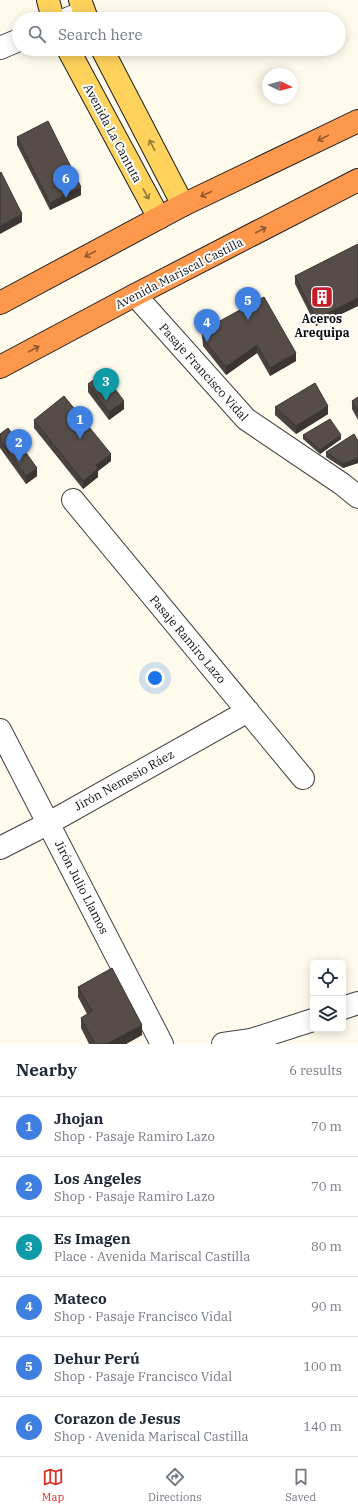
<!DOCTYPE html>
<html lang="en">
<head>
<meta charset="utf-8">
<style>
	body { margin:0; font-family:"IBM Plex Serif",serif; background:#f6f6f7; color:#1f2937 }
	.controls { position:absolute; right:12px; bottom:12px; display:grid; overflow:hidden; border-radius:6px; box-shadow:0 2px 10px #0003 }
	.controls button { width:36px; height:36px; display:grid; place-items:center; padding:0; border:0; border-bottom:1px solid #e0e1e3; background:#fff; color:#1f2937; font:20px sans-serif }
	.compass { position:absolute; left:262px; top:68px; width:36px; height:36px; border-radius:50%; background:#fff; box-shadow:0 2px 10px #0003; rotate:95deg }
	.you { position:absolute; left:155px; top:678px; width:14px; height:14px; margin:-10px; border:3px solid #fff; border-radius:50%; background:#1a73e8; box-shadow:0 0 0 6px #1a73e833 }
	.badge { display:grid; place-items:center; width:26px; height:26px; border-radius:50%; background:#d93025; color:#fff; font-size:13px; font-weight:700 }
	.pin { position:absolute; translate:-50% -33px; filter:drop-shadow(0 1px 2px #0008) }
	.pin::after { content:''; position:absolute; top:21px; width:14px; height:12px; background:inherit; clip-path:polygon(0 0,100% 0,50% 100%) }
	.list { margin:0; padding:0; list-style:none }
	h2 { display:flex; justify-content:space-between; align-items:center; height:52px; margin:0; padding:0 16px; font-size:17px }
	h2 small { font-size:13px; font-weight:400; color:#747a83 }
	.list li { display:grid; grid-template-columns:26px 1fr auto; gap:12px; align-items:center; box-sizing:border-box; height:60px; padding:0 16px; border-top:1px solid #e0e1e3 }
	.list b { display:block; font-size:15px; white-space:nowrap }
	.list p { margin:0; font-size:13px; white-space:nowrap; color:#747a83 }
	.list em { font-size:13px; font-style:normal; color:#747a83 }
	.icon { flex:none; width:22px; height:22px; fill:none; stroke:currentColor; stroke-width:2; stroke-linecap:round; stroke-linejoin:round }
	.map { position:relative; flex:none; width:358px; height:1044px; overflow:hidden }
	.search { position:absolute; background:#fff; box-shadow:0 2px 10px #0003; left:12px; right:12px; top:12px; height:44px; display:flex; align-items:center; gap:10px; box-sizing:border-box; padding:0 14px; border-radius:22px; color:#747a83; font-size:15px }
	.sheet { height:412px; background:#fff }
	nav { display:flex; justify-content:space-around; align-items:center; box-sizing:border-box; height:56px; border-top:1px solid #e0e1e3; background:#fff; font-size:11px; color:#747a83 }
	nav a { display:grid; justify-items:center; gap:2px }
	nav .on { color:#d93025 }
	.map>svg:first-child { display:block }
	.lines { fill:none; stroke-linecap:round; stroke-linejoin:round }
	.minor-casing { stroke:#404040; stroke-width:24 }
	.major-casing { stroke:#1e1e1e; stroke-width:24 }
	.highway-casing { stroke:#1e1e1e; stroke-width:24 }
	.minor { stroke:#fff; stroke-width:22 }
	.major { stroke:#ffd25c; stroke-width:22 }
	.highway { stroke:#fd974c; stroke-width:22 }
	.wall { fill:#4a423e }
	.shaded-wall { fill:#3c3632 }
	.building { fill:#564d48; stroke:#3c3632 }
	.oneway { stroke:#915930 }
	.oneway2 { stroke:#927938 }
	.labels { text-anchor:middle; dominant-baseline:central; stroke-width:4; stroke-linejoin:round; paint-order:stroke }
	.street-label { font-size:12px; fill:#0d0d0d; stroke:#fff }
	.poi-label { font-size:12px; font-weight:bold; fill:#0d0d0d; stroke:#fff }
</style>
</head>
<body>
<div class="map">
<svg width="358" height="1044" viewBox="0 0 358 1044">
	<rect width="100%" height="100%" fill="#fffbec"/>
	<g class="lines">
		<!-- minor casing -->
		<g class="minor-casing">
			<path id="minor" d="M 67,19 L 84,12
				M 0,48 L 19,40
				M 135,295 L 246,419 L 342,484 L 358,497
				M 73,500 L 303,778
				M 0,730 L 162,1044
				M 0,848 L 49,823 L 248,711
				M 343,1008 L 358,1003
				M 223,1044 L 251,1040 L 313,1020"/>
		</g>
		<!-- major casing -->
		<g class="major-casing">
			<path id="major" d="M 48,0 L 53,19
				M 80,0 L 87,19
				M 68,49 L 159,218
				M 102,49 L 183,205"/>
		</g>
		<!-- highway casing -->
		<g class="highway-casing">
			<path id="highway" d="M 0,303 L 183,205 L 358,121
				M 0,367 L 135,295 L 358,180"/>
		</g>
		<!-- minor -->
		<use href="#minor" class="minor"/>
		<!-- major -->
		<use href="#major" class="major"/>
		<!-- highway -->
		<use href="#highway" class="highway"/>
	</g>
	<!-- wall -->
	<path class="wall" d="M 17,137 L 81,195 L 50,210 L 17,145 Z
		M 358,244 L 358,306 L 316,326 L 295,284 L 295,276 Z
		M 264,297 L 296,361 L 270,376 L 257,353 L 226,375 L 203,346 L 202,333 Z
		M 88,384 L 124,409 L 109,420 L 88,392 Z
		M 358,397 L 358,420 L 352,409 L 352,401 Z
		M 275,407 L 328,414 L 296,434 L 275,415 Z
		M 34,420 L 111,461 L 98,471 L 98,477 L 83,489 L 34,428 Z
		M 0,434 L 37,476 L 26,484 L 0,448 Z
		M 303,435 L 341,439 L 320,454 L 303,439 Z
		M 358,441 L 358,463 L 343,468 L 326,457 L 326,452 Z
		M 78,987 L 142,1035 L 126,1044 L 89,1044 L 81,1028 L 81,1018 L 87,1014 L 78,997 Z"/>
	<!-- shaded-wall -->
	<path class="shaded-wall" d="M 81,187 L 81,195 L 50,210 L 50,203 Z
		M 22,214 L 22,222 L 0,234 L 0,226 Z
		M 358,298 L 358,306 L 316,326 L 316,319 Z
		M 257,345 L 257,353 L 226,375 L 226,367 Z
		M 296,353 L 296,361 L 270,376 L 270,368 Z
		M 124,401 L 124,409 L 109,420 L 109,412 Z
		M 328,406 L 328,414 L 296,434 L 296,426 Z
		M 341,435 L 341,439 L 320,454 L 320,450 Z
		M 111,454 L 111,461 L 98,471 L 98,477 L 83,489 L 83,481 L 96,465 Z
		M 358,458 L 358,463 L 343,468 L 343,464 Z
		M 37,468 L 37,476 L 26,484 L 26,476 Z
		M 142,1025 L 142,1035 L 126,1044 L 107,1044 Z"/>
	<!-- building -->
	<path class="building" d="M 48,121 L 81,187 L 50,203 L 17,137 Z
		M 1,172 L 22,214 L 0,226 L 0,173 Z
		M 358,244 L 358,298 L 316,319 L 295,276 Z
		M 264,297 L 296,353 L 270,368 L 257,345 L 226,367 L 203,339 L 202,333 L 207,328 Z
		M 103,373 L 124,401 L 109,412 L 88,384 Z
		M 315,383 L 328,406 L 296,426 L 275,407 Z
		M 64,396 L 111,454 L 96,465 L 98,469 L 83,481 L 34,420 Z
		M 358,397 L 358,412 L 352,401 Z
		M 330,419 L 341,435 L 320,450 L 303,435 Z
		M 8,428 L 37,468 L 26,476 L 0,440 L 0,434 Z
		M 354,434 L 358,441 L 358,458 L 343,464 L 326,452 Z
		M 112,968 L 142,1025 L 107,1044 L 95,1044 L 81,1018 L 92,1011 L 78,987 Z"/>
	<!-- one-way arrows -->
	<defs><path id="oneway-shaft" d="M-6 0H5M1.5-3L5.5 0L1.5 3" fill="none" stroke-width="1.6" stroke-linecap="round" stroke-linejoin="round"/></defs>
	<g class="oneway">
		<use href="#oneway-shaft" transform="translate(323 138) rotate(154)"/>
		<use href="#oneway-shaft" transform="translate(206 194) rotate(155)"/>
		<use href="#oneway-shaft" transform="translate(261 230) rotate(-27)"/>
		<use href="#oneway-shaft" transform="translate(90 254) rotate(152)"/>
		<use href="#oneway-shaft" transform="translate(34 349) rotate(-28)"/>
	</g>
	<g class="oneway2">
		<use href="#oneway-shaft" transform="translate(152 145) rotate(-117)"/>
		<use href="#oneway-shaft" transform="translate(146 194) rotate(61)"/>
	</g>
	<!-- icons -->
	<defs>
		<g id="building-square" transform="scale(1.15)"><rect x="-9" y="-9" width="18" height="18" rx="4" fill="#c51c2a" stroke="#fff"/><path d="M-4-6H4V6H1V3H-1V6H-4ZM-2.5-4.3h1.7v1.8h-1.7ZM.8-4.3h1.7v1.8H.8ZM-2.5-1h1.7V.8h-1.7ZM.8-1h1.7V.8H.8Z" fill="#fff"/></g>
	</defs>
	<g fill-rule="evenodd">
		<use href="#building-square" x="322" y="297"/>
	</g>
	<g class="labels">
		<!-- street labels -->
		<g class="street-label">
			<text transform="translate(113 133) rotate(62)">Avenida La Cantuta</text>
			<text transform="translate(179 273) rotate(-27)">Avenida Mariscal Castilla</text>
			<text transform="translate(204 372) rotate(48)">Pasaje Francisco Vidal</text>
			<text transform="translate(188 639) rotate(50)">Pasaje Ramiro Lazo</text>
			<text transform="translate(124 780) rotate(-29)">Jirón Nemesio Ráez</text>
			<text transform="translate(82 887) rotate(63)">Jirón Julio Llamos</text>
		</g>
		<!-- poi labels -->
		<g class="poi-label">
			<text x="322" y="318">Aceros<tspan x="322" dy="14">Arequipa</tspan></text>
		</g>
	</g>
</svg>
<div class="controls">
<button><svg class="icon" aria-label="locate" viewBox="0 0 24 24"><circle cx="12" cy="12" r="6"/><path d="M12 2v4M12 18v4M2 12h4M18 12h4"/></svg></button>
<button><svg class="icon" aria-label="layers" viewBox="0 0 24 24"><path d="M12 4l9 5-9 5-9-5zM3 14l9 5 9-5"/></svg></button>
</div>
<svg class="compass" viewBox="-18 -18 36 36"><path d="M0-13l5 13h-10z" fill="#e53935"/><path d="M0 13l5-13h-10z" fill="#747a83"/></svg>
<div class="you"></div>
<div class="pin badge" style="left:80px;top:439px;background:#3f7fe0">1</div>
<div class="pin badge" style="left:19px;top:462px;background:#3f7fe0">2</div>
<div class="pin badge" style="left:106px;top:401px;background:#0f9aa8">3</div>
<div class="pin badge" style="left:207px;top:342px;background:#3f7fe0">4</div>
<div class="pin badge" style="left:248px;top:320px;background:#3f7fe0">5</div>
<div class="pin badge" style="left:66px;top:198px;background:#3f7fe0">6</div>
<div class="search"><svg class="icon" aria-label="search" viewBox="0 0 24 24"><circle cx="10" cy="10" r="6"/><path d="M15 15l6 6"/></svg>Search here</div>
</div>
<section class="sheet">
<h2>Nearby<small>6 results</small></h2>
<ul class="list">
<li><span class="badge" style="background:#3f7fe0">1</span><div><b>Jhojan</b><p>Shop · Pasaje Ramiro Lazo</p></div><em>70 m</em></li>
<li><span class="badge" style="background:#3f7fe0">2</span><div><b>Los Angeles</b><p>Shop · Pasaje Ramiro Lazo</p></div><em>70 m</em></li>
<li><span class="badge" style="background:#0f9aa8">3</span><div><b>Es Imagen</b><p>Place · Avenida Mariscal Castilla</p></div><em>80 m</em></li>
<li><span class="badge" style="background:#3f7fe0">4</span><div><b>Mateco</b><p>Shop · Pasaje Francisco Vidal</p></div><em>90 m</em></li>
<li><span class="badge" style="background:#3f7fe0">5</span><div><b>Dehur Perú</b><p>Shop · Pasaje Francisco Vidal</p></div><em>100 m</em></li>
<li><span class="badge" style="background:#3f7fe0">6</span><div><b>Corazon de Jesus</b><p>Shop · Avenida Mariscal Castilla</p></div><em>140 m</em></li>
</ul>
</section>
<nav>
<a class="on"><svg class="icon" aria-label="map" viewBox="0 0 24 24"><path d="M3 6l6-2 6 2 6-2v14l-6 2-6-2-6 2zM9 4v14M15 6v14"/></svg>Map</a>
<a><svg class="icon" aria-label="directions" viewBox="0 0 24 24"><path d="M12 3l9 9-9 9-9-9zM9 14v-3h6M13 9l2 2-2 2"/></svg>Directions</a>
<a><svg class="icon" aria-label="saved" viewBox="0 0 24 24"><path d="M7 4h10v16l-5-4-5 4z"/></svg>Saved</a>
</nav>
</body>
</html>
